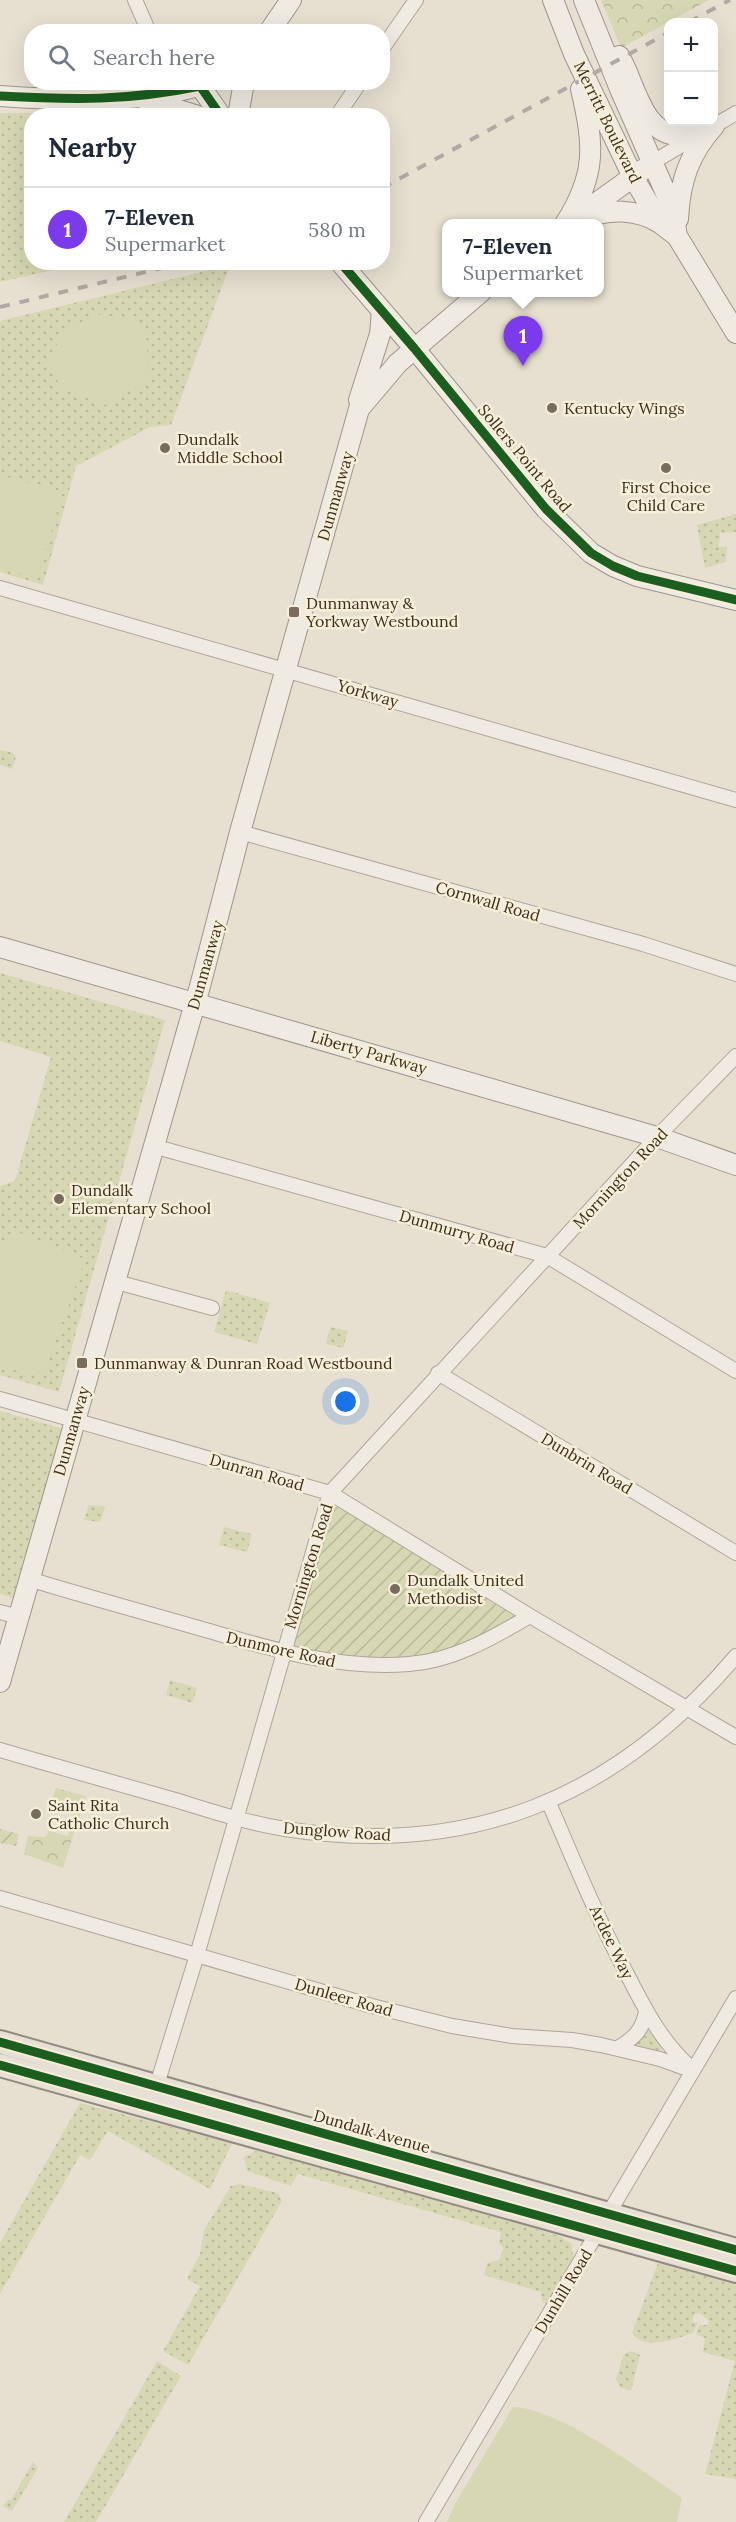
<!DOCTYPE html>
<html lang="en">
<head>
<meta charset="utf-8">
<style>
	body { margin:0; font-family:Lora,serif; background:#f2f2f3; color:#1f2937 }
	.controls { position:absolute; right:18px; top:18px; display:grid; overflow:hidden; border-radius:12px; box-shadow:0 6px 24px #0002 }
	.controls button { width:54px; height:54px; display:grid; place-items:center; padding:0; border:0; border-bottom:2px solid #e0e1e3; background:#fff; color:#1f2937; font:30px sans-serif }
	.you { position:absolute; left:346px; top:1402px; width:21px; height:21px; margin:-15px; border:4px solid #fff; border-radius:50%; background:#1a73e8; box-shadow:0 0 0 9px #1a73e833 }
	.badge { display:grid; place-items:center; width:39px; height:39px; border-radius:50%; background:#7c3aed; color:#fff; font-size:20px; font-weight:700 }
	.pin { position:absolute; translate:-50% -50px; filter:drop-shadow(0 2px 3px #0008) }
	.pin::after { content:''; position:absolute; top:32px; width:21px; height:18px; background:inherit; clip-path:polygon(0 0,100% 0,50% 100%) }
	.popup { position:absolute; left:442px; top:219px; width:162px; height:78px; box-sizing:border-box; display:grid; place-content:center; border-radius:12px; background:#fff; filter:drop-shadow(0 2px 4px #0005); font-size:20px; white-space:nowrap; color:#747a83 }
	.popup b { font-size:22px; color:#1f2937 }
	.popup::after { content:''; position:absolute; left:50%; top:100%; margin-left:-12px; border:12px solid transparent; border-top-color:#fff }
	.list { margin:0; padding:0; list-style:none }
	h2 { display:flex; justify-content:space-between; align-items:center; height:78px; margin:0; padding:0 24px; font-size:26px }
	h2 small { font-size:20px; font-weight:400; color:#747a83 }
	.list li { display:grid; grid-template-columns:39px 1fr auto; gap:18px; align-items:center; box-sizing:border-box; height:84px; padding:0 24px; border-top:2px solid #e0e1e3 }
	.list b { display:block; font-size:22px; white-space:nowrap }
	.list p { margin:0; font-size:20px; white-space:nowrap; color:#747a83 }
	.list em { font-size:20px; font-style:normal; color:#747a83 }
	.icon { flex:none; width:33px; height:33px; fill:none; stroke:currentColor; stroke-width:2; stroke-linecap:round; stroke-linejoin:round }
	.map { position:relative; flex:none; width:736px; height:2522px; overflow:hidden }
	.search { position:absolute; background:#fff; box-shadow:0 6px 24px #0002; left:24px; top:24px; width:366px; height:66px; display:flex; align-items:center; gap:15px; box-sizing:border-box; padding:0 21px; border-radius:24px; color:#747a83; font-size:22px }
	.panel { position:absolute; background:#fff; box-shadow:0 6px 24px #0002; left:24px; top:108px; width:366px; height:162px; border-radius:24px }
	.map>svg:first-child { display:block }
	.grass { fill:url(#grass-dots) }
	.forest { fill:url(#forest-crowns) }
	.garden { fill:url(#garden-furrows) }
	.pitch { fill:#d6d7b3 }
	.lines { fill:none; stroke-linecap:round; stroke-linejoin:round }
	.street-casing { stroke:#ada599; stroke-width:16 }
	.secondary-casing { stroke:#9c958a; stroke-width:22 }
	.primary-casing { stroke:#928b80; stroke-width:26 }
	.street { stroke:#efebe3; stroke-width:14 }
	.secondary { stroke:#efebe3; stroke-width:20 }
	.primary { stroke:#e6e1d4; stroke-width:22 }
	.rail { stroke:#afaaa2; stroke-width:4; stroke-dasharray:10 10; stroke-linecap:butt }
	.cycleway-casing { stroke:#f7eed8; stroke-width:13 }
	.cycleway { stroke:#1b5e20; stroke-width:9 }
	.poi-dot { fill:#786c5e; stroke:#f7eed8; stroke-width:2 }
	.labels { text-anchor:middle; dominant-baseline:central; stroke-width:5; stroke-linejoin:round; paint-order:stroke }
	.street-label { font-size:16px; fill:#3d2e20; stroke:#f7eed8 }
	.poi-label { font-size:16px; fill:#3d2e20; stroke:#f7eed8; text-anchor:start }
</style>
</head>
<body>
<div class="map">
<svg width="736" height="2522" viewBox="0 0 736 2522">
	<defs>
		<pattern id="grass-dots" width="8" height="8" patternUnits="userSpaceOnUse" patternTransform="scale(1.5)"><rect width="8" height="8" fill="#d6d7b3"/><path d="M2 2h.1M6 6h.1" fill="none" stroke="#b9b99a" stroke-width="1.8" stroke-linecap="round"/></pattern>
		<pattern id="forest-crowns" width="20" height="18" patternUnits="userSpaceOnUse" patternTransform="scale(1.5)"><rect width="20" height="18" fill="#d6d7b3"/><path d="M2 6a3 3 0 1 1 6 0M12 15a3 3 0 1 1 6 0" fill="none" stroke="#b9b99a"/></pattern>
		<pattern id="garden-furrows" width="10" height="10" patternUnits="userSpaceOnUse" patternTransform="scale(1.5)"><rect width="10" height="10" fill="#d6d7b3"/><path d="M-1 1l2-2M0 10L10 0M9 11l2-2" fill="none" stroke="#b9b99a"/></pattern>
	</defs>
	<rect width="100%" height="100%" fill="#e7e0d1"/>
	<!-- grass -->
	<path class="grass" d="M 0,113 L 56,113 L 56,115 L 32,116 L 32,262 L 84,263 L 0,282 Z
		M 230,265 L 171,425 L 150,427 L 76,466 L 43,585 L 0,572 L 0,321 Z
		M 736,514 L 736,532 L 720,533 L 719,547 L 727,546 L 726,562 L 705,568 L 697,525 Z
		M 2,750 L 13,753 L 16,757 L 12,769 L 0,765 L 0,751 Z
		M 0,973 L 165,1020 L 59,1392 L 0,1375 L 0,1186 L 15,1181 L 51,1057 L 0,1041 Z
		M 226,1290 L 270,1303 L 257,1344 L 214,1332 Z
		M 330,1327 L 348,1331 L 343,1348 L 326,1344 Z
		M 0,1411 L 64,1429 L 16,1599 L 0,1594 Z
		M 89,1505 L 105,1506 L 100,1522 L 84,1520 Z
		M 224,1527 L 252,1534 L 247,1552 L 219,1545 Z
		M 170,1680 L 197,1688 L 192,1703 L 166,1695 Z
		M 647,2028 L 662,2049 L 660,2052 L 635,2045 Z
		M 80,2103 L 232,2143 L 210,2189 L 108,2131 L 90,2160 L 80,2155 L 0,2294 L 0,2243 Z
		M 265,2146 L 559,2236 L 571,2243 L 574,2259 L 546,2304 L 542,2301 L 541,2292 L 484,2275 L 487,2263 L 499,2260 L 504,2248 L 499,2243 L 501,2232 L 298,2174 L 291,2186 L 247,2171 L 244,2157 Z
		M 240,2184 L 278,2193 L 282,2201 L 188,2365 L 163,2351 L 200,2286 L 187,2279 L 200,2254 L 204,2230 L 231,2186 Z
		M 658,2263 L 736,2285 L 736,2479 L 705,2474 L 735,2361 L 703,2352 L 705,2338 L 696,2334 L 699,2325 L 708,2325 L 709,2321 L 700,2313 L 694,2314 L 692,2322 L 698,2322 L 693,2333 C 676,2339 643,2351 632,2333 Z
		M 632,2351 L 640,2355 L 631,2391 L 620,2387 L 616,2379 L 624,2354 Z
		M 157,2361 L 181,2376 L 96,2522 L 64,2522 Z
		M 33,2462 L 38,2468 L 12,2511 L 3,2506 L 8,2499 L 11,2500 Z"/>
	<!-- forest -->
	<path class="forest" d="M 601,0 L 709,0 L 621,48 Z
		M 56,1788 L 86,1796 L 63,1868 L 24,1854 L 28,1836 L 45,1837 L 49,1831 L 68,1836 L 74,1813 L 55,1807 L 56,1801 L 52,1799 Z"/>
	<!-- garden -->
	<path class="garden" d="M 332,1506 L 343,1507 L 514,1612 L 515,1616 L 511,1622 C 489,1632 467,1645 444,1653 C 396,1669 337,1657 288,1649 Z
		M 0,1829 L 19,1834 L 16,1846 L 0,1843 Z"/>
	<!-- pitch -->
	<path class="pitch" d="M 95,314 L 129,319 L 146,331 L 149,380 L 105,405 L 61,388 L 47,361 L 65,331 Z
		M 0,475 L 63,492 L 37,578 L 0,568 Z
		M 20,1233 L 85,1259 L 46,1369 L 33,1375 L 0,1366 L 0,1244 Z
		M 513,2407 C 559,2408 643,2471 682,2498 L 677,2522 L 447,2522 L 456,2502 Z"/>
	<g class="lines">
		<!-- street casing -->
		<g class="street-casing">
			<path id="street" d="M 135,0 L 149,32
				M 382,49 L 416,0
				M 337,116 L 360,82
				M 653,162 L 736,113
				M 0,588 L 736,800
				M 240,832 L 643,944 L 736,974
				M 153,1146 L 547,1256 L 736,1371
				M 113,1281 L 212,1308
				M 438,1373 L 736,1553
				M 0,1399 L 330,1493 L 530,1616 L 736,1737
				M 29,1579 C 84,1596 140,1611 195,1627 C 266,1647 334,1670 409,1664 C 453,1661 492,1638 530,1616
				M 0,1612 L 19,1617
				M 0,1750 C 58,1767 116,1783 175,1800 C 211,1811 247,1823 285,1829 C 470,1858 616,1798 736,1656
				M 549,1803 C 574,1861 598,1920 628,1976 C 645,2009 661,2041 690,2067
				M 0,1898 L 372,2006 L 452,2026 L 512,2036 L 572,2040 L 601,2045 L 660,2059 L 693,2071
				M 618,2048 C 634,2038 642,2031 646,2012
				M 155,2091 L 197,1955 L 330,1493 L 657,1137 L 736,1056
				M 426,2522 L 736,1998"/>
		</g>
		<!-- secondary casing -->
		<g class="secondary-casing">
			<path id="secondary" d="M 553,0 L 574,54 L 633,177 L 660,223 L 677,236 L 736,333
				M 584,0 L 620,89 L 672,207 L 677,236
				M 269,32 L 291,0
				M 619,56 C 635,81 642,138 682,135 C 693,134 704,129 714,126
				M 200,86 L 221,116
				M 0,96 C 60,100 119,104 178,91 C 186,89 197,88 204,82
				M 146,100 L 198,116
				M 238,116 L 244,82
				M 583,219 C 608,208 637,209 660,223
				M 678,219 C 680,181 689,154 714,126
				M 570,222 L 644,169
				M 565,224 C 597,174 594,145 581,89
				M 340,262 L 414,348 L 546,509 L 591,553 L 613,566 L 637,576 L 736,600
				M 359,400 L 380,334 L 382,311
				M 0,947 L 657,1137 L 736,1165
				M 0,1682 L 200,986 L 240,832 L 359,409 L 398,363 L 481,292"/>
		</g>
		<!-- primary casing -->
		<g class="primary-casing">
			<path id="primary" d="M 0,2042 L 736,2250
				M 0,2065 L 736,2271"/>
		</g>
		<!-- street -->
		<use href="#street" class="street"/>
		<!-- secondary -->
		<use href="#secondary" class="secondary"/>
		<!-- primary -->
		<use href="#primary" class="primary"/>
		<!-- rail -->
		<path class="rail" d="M 689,22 L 730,0
			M 382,188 L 668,33
			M 0,307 L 187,262"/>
		<!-- cycleway casing -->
		<g class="cycleway-casing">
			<path id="cycleway" d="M 0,96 C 73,100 128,101 200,86 L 221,116
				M 340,262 L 414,348 L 546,509 L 591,553 L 613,566 L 637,576 L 736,600
				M 0,2042 L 736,2250
				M 0,2065 L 736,2271"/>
		</g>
		<!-- cycleway -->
		<use href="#cycleway" class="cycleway"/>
	</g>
	<!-- markers -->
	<g class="poi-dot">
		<circle cx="552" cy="408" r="6"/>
		<circle cx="165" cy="448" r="6"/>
		<circle cx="666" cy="468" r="6"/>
		<rect x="288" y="606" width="12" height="12" rx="3"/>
		<circle cx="59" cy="1199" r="6"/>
		<rect x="76" y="1357" width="12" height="12" rx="3"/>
		<circle cx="395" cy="1589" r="6"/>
		<circle cx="36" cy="1814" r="6"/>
	</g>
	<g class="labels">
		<!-- street labels -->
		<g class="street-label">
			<text transform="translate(608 122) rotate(64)">Merritt Boulevard</text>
			<text transform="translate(525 458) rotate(50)">Sollers Point Road</text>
			<text transform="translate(335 496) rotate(-74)">Dunmanway</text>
			<text transform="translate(368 693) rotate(16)">Yorkway</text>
			<text transform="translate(488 901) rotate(16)">Cornwall Road</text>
			<text transform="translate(205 965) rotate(-74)">Dunmanway</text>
			<text transform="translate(369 1052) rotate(16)">Liberty Parkway</text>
			<text transform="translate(620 1178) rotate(-47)">Mornington Road</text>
			<text transform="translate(457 1231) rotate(16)">Dunmurry Road</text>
			<text transform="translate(71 1431) rotate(-74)">Dunmanway</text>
			<text transform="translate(587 1463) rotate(31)">Dunbrin Road</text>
			<text transform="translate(257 1472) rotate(16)">Dunran Road</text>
			<text transform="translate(308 1566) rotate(-73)">Mornington Road</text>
			<text transform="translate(281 1649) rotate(13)">Dunmore Road</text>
			<text transform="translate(337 1831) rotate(4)">Dunglow Road</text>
			<text transform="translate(612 1942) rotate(64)">Ardee Way</text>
			<text transform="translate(344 1997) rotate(16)">Dunleer Road</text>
			<text transform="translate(372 2131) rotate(16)">Dundalk Avenue</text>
			<text transform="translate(563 2291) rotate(-59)">Dunhill Road</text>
		</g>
		<!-- poi labels -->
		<g class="poi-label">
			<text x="564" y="408">Kentucky Wings</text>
			<text x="177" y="439">Dundalk<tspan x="177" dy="18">Middle School</tspan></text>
			<text x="666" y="487" text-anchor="middle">First Choice<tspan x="666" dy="18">Child Care</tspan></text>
			<text x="306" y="603">Dunmanway &amp;<tspan x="306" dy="18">Yorkway Westbound</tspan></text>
			<text x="71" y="1190">Dundalk<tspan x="71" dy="18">Elementary School</tspan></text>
			<text x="94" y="1363">Dunmanway &amp; Dunran Road Westbound</text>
			<text x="407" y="1580">Dundalk United<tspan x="407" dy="18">Methodist</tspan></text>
			<text x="48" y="1805">Saint Rita<tspan x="48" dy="18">Catholic Church</tspan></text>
		</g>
	</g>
</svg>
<div class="controls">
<button>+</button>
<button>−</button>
</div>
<div class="you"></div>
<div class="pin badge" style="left:523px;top:366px">1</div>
<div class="popup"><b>7-Eleven</b>Supermarket</div>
<div class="search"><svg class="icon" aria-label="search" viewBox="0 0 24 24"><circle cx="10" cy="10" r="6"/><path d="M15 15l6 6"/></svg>Search here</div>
<section class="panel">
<h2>Nearby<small></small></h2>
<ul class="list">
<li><span class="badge">1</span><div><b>7-Eleven</b><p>Supermarket</p></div><em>580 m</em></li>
</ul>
</section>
</div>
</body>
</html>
